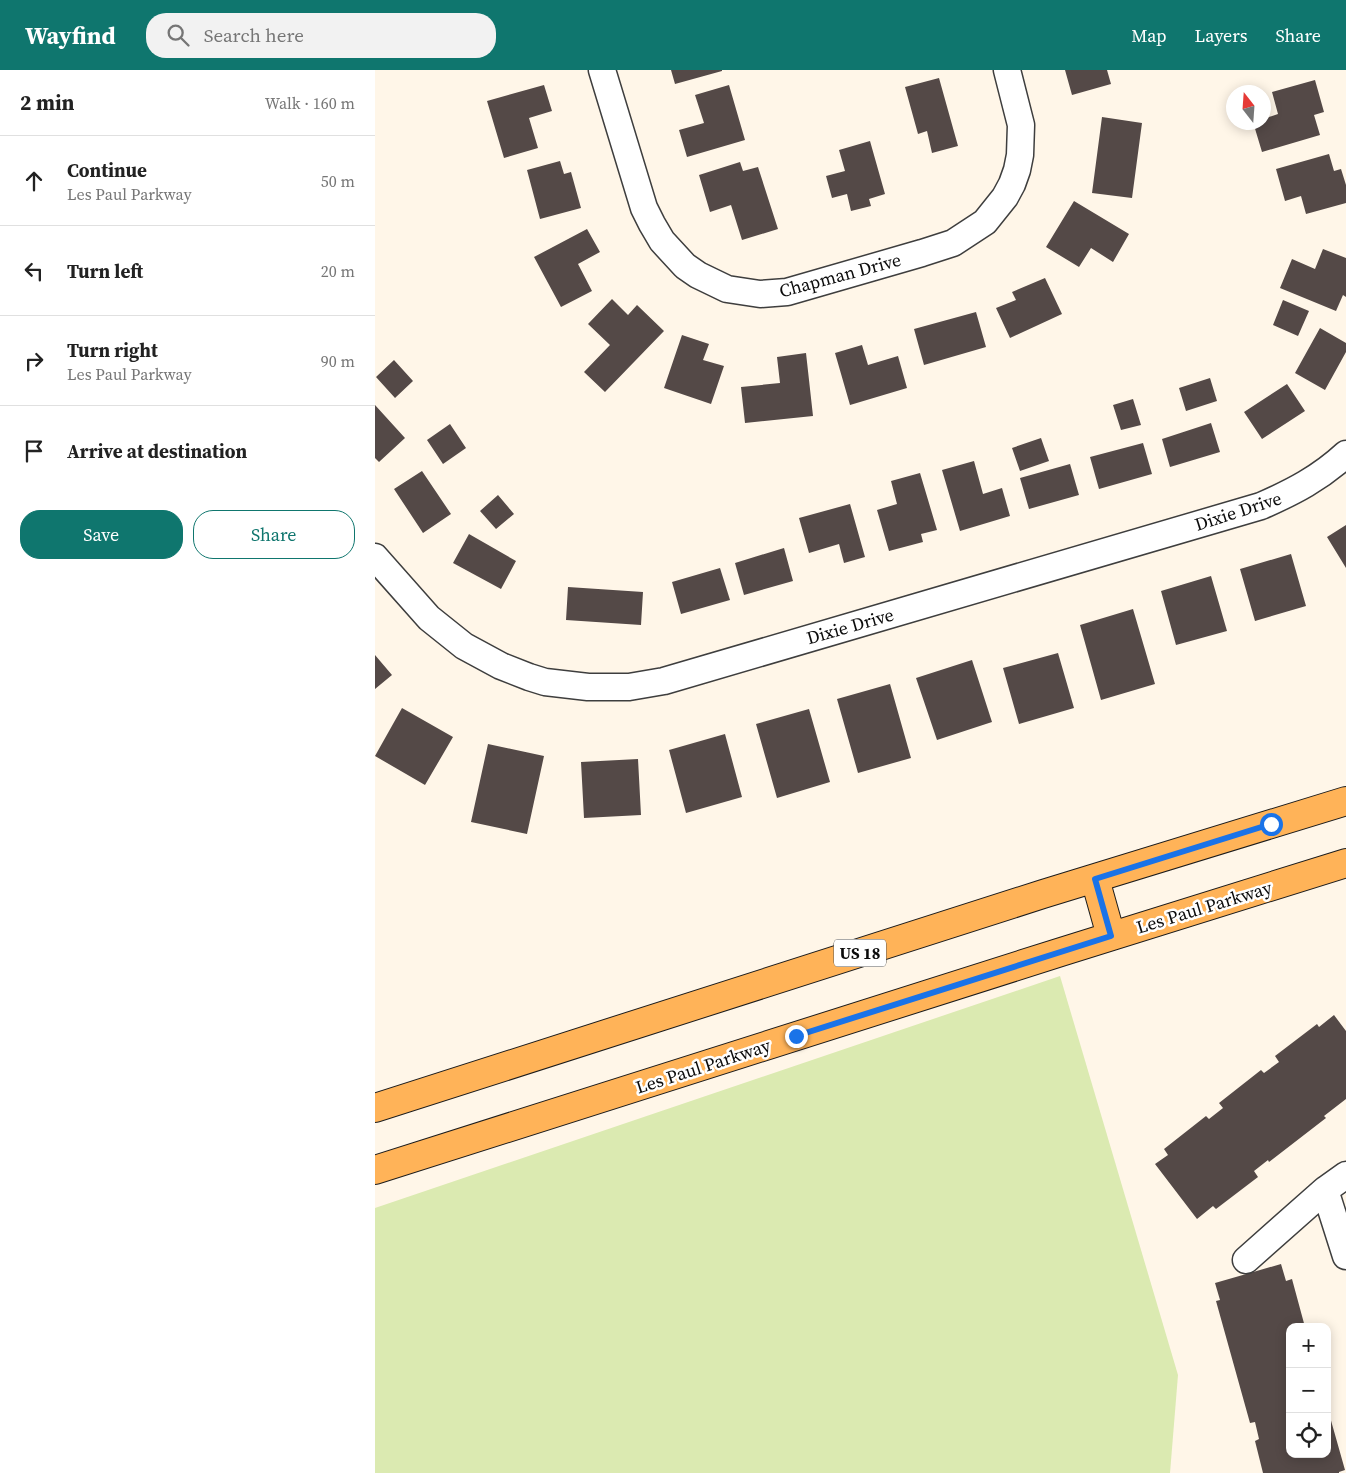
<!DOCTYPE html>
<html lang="en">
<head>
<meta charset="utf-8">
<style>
	body { margin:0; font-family:"Source Serif 4",serif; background:#f2f2f2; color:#222 }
	.controls { position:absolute; right:15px; bottom:15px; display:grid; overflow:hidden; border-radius:10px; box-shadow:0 2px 12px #0003 }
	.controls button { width:45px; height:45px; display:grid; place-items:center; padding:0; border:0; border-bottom:1px solid #e0e0e0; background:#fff; color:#222; font:25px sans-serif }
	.compass { position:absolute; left:851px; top:15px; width:45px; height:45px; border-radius:50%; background:#fff; box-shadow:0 2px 12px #0003; rotate:343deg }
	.stop { position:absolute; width:15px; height:15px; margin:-11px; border:4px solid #1a73e8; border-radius:50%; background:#fff }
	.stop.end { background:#1a73e8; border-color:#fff; box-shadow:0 1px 5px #0008 }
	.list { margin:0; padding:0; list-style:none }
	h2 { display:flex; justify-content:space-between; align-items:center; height:65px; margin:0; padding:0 20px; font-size:21px }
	h2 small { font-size:16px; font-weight:400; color:#767676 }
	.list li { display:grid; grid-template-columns:32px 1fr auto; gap:15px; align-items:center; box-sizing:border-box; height:90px; padding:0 20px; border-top:1px solid #e0e0e0 }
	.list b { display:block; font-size:19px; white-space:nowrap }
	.list p { margin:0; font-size:16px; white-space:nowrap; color:#767676 }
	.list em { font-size:16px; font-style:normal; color:#767676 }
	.actions { display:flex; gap:10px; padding:15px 20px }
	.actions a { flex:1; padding:11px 0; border:1px solid #0f766e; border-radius:20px; text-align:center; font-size:18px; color:#0f766e }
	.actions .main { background:#0f766e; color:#fff }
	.icon { flex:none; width:28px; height:28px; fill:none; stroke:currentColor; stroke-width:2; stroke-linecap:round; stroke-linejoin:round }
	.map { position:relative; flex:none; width:971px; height:1403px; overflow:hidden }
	header { display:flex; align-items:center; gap:30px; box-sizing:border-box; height:70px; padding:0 25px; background:#0f766e; color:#fff }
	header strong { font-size:24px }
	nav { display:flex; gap:28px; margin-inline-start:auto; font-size:18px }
	.search { width:350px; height:45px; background:#f2f2f2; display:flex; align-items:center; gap:12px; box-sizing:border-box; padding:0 18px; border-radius:20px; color:#767676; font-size:19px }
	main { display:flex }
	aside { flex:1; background:#fff }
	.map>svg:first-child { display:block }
	.green { fill:#dbeab1 }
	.building { fill:#544947 }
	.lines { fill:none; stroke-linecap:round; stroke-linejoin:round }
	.minor-casing { stroke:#3e3e3e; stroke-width:29 }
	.major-casing { stroke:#1c1c1c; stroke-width:30 }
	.minor { stroke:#fff; stroke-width:26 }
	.major { stroke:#ffb358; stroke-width:28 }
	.route { stroke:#1a73e8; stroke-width:6 }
	.labels { text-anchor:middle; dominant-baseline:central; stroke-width:5; stroke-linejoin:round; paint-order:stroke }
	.shield { fill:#fff; stroke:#545454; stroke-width:1 }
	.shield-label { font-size:16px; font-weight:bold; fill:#0b0b0b }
	.street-label { font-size:18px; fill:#0b0b0b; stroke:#fff }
</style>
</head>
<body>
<header>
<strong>Wayfind</strong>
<div class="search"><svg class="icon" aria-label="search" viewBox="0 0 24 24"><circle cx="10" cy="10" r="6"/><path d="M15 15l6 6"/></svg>Search here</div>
<nav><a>Map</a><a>Layers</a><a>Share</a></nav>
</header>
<main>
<aside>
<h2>2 min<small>Walk · 160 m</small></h2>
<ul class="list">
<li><svg class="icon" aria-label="ahead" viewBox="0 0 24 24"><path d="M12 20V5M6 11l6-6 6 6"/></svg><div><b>Continue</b><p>Les Paul Parkway</p></div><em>50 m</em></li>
<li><svg class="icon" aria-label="left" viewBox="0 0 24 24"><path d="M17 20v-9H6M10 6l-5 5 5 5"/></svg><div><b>Turn left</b></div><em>20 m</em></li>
<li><svg class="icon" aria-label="right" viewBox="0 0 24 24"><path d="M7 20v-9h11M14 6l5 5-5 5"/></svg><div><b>Turn right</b><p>Les Paul Parkway</p></div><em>90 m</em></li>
<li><svg class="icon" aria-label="arrive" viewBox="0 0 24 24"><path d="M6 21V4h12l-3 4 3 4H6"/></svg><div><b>Arrive at destination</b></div></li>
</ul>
<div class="actions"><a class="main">Save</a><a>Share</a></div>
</aside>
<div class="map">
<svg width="971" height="1403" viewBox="0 0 971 1403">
	<rect width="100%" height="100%" fill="#fff6e8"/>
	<!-- green -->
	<path class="green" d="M 685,906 L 803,1305 L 795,1403 L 0,1403 L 0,1138 Z"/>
	<!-- building -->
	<path class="building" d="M 296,0 L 347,0 L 347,1 L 300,14 Z
		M 690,0 L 732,0 L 736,14 L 697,25 Z
		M 564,8 L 583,76 L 557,83 L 552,61 L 543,64 L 530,17 Z
		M 940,10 L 949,42 L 939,45 L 945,65 L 887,82 L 878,52 L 888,52 L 888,49 L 903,44 L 897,22 Z
		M 169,15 L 177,41 L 154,48 L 163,78 L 129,88 L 112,31 Z
		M 354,15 L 370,70 L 312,87 L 304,60 L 329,53 L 320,25 Z
		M 727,47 L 767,53 L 757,128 L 717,123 Z
		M 495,71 L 510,124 L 494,129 L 496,136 L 476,141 L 472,124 L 457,128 L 451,106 L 470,101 L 464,80 Z
		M 954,84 L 959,101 L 966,99 L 971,115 L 971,133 L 931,144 L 926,126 L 910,131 L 901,99 Z
		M 185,91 L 189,104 L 196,102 L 206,138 L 165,149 L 152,100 Z
		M 365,92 L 368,101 L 383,97 L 403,159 L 367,170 L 356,135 L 335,142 L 324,105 Z
		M 699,131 L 754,164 L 738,192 L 716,178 L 704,197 L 671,177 Z
		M 212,159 L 225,182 L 203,194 L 217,221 L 186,237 L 159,187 Z
		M 948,179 L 971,188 L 971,227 L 968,225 L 961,241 L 905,218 L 917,189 L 940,199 Z
		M 670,208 L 687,244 L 635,268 L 621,238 L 641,230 L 637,222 Z
		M 237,229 L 253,245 L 262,235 L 289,261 L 230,322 L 209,302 L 235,275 L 213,254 Z
		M 908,230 L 934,241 L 923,266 L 898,255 Z
		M 601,242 L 611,277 L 549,295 L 539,259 Z
		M 945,258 L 971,273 L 971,282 L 950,320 L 920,303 Z
		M 307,265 L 334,274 L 328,290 L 349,296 L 336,334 L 289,318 Z
		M 487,275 L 493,295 L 523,286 L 532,318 L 475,335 L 460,283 Z
		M 431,283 L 438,346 L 370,353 L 366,317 L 405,313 L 402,287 Z
		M 19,290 L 38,311 L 20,328 L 1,307 Z
		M 835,308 L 842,331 L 811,341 L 804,318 Z
		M 912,314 L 930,341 L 887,369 L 869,342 Z
		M 758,329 L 766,355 L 746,360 L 738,335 Z
		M 0,335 L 30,368 L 4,392 L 0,388 Z
		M 836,353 L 845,382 L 795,397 L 787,369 Z
		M 75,354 L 91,378 L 68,394 L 52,370 Z
		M 666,368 L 674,391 L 645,401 L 637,378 Z
		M 768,373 L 777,404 L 724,419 L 715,387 Z
		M 599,391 L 608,424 L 627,418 L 635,446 L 585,461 L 567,400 Z
		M 695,394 L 704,425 L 654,439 L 645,408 Z
		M 47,401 L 76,444 L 48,463 L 19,419 Z
		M 545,403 L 562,460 L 546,464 L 548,472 L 514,481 L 502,440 L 522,434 L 516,411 Z
		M 123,425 L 139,444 L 121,459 L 105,441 Z
		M 475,434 L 490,487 L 469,493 L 464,474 L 434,483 L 424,448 Z
		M 971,455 L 971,498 L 952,467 Z
		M 94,464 L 141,491 L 126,519 L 78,493 Z
		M 409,478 L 418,511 L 369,525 L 360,493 Z
		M 916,484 L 931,536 L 880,551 L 865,499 Z
		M 345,498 L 355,530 L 306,544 L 297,512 Z
		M 836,506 L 852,561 L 801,575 L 786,521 Z
		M 193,517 L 268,522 L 266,555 L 191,550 Z
		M 758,539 L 780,614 L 726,630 L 705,555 Z
		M 683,583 L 699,638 L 644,654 L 628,598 Z
		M 0,585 L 17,605 L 0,619 Z
		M 597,590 L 617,652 L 562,670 L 541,608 Z
		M 515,614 L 536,688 L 483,703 L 462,629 Z
		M 27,638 L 78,667 L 50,715 L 0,686 Z
		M 434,639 L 455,712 L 402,728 L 381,654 Z
		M 350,664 L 367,727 L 311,743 L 294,680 Z
		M 113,674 L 169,686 L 152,764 L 96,752 Z
		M 263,689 L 266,745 L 209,748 L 206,692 Z
		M 959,945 L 971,961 L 971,1029 L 949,1046 L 951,1048 L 894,1092 L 893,1090 L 879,1101 L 883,1107 L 841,1139 L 838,1136 L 822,1149 L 780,1094 L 793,1085 L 789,1079 L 831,1046 L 834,1049 L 848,1038 L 844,1033 L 886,1000 L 889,1003 L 904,992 L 900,986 L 942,954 L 944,957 Z
		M 906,1194 L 911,1211 L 917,1209 L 930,1257 L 915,1257 L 915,1384 L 952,1384 L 952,1348 L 955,1347 L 970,1400 L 964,1402 L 964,1403 L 888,1403 L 880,1371 L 884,1369 L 880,1352 L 875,1353 L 841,1231 L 845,1230 L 840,1213 Z"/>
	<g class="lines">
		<!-- minor casing -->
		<g class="minor-casing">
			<path id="minor" d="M 227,0 L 269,138 L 277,154 L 287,171 L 310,196 L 323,205 L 352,219 L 385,224 L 412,222 L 547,183 L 578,173 L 610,152 L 630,127 L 637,114 L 642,100 L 645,85 L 646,55 L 632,0
				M 0,487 L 54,548 L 89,576 L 126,596 L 154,607 L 170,612 L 213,617 L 254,617 L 289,611 L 886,436 C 918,422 945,408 971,384
				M 971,1105 L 950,1120 L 971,1186
				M 871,1190 L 950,1120"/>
		</g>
		<!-- major casing -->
		<g class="major-casing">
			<path id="major" d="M 720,809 L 736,866
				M 0,1038 L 668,824 L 971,731
				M 0,1100 L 686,882 L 971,793"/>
		</g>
		<!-- minor -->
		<use href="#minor" class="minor"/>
		<!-- major -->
		<use href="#major" class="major"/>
	</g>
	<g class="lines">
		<!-- route -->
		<path class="route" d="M 421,966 L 736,866 L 720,809 L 896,754"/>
	</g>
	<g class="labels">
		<!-- shield labels -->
		<rect class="shield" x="459" y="869.5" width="52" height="27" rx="4"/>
		<g class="shield-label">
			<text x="485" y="883">US 18</text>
		</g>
		<!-- street labels -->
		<g class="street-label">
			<text transform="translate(465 205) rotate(-15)">Chapman Drive</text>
			<text transform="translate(863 441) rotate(-18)">Dixie Drive</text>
			<text transform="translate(475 556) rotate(-16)">Dixie Drive</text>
			<text transform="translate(829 837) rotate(-17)">Les Paul Parkway</text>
			<text transform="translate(328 996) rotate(-18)">Les Paul Parkway</text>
		</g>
	</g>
</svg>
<div class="controls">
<button>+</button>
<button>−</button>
<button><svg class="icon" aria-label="locate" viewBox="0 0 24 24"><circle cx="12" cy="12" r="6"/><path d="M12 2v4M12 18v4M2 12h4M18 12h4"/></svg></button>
</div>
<svg class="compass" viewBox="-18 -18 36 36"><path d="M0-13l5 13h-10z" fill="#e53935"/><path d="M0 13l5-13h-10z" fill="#767676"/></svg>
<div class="stop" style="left:896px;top:754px"></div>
<div class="stop end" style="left:421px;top:966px"></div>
</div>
</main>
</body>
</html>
